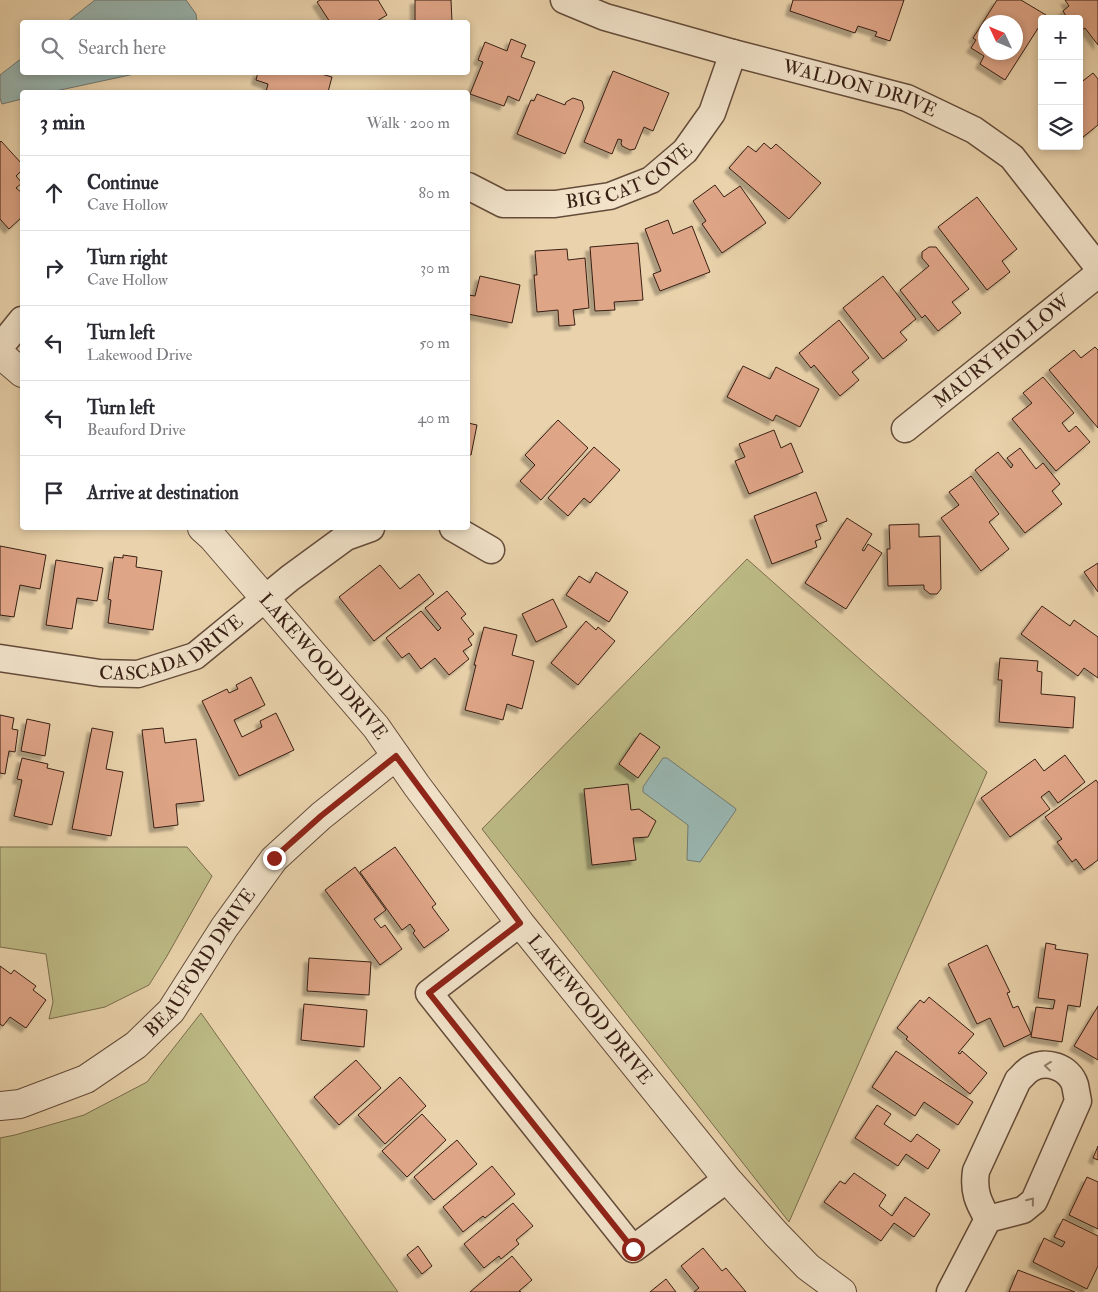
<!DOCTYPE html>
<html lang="en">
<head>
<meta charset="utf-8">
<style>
	body { margin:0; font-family:"IM FELL Double Pica",serif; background:#f7f7f7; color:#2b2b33 }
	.controls { position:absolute; right:15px; top:15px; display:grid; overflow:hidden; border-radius:5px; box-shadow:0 2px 8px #0003 }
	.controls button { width:45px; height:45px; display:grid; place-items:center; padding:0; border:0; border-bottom:1px solid #e1e1e2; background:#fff; color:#2b2b33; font:25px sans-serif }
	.compass { position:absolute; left:978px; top:15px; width:45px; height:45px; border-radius:50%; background:#fff; box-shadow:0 2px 8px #0003; rotate:314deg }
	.stop { position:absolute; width:15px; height:15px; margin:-11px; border:4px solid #8f2418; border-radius:50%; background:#fff }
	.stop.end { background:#8f2418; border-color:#fff; box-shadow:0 1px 5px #0008 }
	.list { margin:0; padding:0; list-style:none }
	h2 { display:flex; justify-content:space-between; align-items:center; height:65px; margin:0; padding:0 20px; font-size:21px }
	h2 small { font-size:16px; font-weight:400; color:#7c7c81 }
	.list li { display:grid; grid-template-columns:32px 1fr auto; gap:15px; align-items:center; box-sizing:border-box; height:75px; padding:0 20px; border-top:1px solid #e1e1e2 }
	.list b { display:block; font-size:19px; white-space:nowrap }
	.list p { margin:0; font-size:16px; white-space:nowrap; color:#7c7c81 }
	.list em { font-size:16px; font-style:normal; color:#7c7c81 }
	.icon { flex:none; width:28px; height:28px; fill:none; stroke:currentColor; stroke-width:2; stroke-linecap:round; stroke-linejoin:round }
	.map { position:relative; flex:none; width:1098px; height:1292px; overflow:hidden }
	.search { position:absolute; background:#fff; box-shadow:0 2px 8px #0003; left:20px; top:20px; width:450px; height:55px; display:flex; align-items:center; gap:12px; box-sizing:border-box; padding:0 18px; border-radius:5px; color:#7c7c81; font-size:19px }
	.panel { position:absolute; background:#fff; box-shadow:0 2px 8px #0003; left:20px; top:90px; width:450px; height:440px; border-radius:5px }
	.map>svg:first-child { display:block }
	.green { fill:#bdbb86; stroke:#7a6d4d }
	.water { fill:#99b6b1; stroke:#727a72 }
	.building { fill:#dfa587; stroke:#381f14; fill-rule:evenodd; filter:url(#shadow) }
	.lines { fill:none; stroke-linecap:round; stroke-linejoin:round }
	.minor-casing { stroke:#644c3a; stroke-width:29 }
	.tertiary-casing { stroke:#644c3a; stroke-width:30 }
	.minor { stroke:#f1e2c9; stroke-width:26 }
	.tertiary { stroke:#f1e2c9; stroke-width:28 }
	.oneway { stroke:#94806e }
	.route { stroke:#8f2418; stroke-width:6 }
	.labels { text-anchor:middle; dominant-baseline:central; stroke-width:4; stroke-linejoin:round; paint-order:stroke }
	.street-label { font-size:19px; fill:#381f14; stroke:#f1e2c9 }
</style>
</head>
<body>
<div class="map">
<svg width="1098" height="1292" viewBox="0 0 1098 1292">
	<defs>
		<filter id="shadow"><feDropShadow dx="-4.5" dy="4.5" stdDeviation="1" flood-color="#0004"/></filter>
	</defs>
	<rect width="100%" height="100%" fill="#ead3ac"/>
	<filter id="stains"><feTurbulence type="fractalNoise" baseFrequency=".004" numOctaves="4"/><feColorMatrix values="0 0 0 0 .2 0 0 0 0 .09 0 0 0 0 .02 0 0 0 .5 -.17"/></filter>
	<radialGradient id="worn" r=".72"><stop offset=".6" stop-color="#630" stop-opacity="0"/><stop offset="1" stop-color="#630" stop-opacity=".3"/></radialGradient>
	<!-- green -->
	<path class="green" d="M 747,559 L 987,772 L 789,1222 L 482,829 Z
		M 0,847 L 187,847 L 212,876 L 167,956 L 149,985 L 105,1007 L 49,1019 L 53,1002 L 46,954 L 0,947 Z
		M 201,1013 L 398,1292 L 0,1292 L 0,1138 L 15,1135 L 84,1115 L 147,1082 Z"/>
	<!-- water -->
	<path class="water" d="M 95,0 L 186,0 L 196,14 L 197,22 L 67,22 Z
		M 22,58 L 22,72 L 139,73 L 51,92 L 22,92 L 22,99 L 2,104 L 0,98 L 0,75 Z
		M 663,758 L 667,758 L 735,808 L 736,810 L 700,862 L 687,860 L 688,825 L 643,792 L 643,787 Z"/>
	<!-- building -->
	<path class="building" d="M 320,0 L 378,0 L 387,15 L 375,22 L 330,22 L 317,2 Z
		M 415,0 L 451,0 L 452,22 L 415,22 Z
		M 793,0 L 904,0 L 890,41 L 875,36 L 877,32 L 858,26 L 855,33 L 790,11 Z
		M 997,0 L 1021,0 L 1046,15 L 1042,19 L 1042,22 L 1005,80 L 980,64 L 984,56 L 971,48 L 976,40 L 973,38 ZM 986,22 L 1016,22 L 1016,52 L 986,52 Z
		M 1065,0 L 1098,0 L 1098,45 L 1085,28 L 1079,32 L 1079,19 L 1068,19 L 1063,11 L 1069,6 Z
		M 511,39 L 526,45 L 521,57 L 535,62 L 519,101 L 508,96 L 504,106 L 470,94 L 483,62 L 478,60 L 485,42 L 507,51 Z
		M 613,71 L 669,93 L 653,131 L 644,127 L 635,149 L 630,150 L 622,146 L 621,143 L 622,140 L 618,139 L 612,154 L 584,142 Z
		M 258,72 L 314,72 L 332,77 L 328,92 L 266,92 L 268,84 L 256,80 Z
		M 1093,73 L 1098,79 L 1098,125 L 1083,137 L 1079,132 L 1079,84 Z
		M 537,94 L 565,105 L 566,102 L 573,98 L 582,101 L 584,108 L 565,154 L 517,134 L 531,100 L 534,101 Z
		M 1,141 L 22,164 L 22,170 L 16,176 L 22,183 L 16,188 L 21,192 L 22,191 L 22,217 L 9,229 L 0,219 L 0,142 Z
		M 764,143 L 771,149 L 776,144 L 821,183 L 789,219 L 729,168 L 748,146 L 756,152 Z
		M 715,185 L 724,197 L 740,186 L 766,223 L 722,253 L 702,224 L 706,221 L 693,201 Z
		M 977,197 L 1017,249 L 1002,261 L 1010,272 L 987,290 L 938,227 Z
		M 668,220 L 673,234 L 692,226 L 710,272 L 660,291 L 653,274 L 661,271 L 645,229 Z
		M 638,243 L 643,300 L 614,302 L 615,310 L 595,311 L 590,247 Z
		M 929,247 L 936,247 L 969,289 L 952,302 L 961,313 L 938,331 L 925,315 L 922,318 L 900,290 L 929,266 L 922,258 L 922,252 Z
		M 567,249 L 568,260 L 585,258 L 589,308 L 573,310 L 575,325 L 559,326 L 558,310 L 537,312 L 534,275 L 537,275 L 535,251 Z
		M 480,276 L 520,285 L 512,323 L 468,314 L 468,295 L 475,296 Z
		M 883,276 L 916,319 L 900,332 L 907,340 L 883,359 L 843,308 Z
		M 839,320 L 869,358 L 852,372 L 859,380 L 840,396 L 814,365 L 811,368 L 799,353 Z
		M 1095,347 L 1098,350 L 1098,428 L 1049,370 L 1074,350 L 1081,358 Z
		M 743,366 L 770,379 L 776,367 L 819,389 L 800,427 L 776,415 L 773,421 L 727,397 Z
		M 1043,377 L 1074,413 L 1062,423 L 1069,432 L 1076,426 L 1090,442 L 1056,471 L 1012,419 L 1032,403 L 1023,393 Z
		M 558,420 L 588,448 L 541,500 L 520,481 L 535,465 L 525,455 Z
		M 468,423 L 477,425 L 471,455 L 468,454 Z
		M 774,430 L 781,448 L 791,443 L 803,472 L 749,494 L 735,461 L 745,457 L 739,444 Z
		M 594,447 L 620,470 L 590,503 L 584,498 L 568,516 L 548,498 Z
		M 1020,448 L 1036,469 L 1043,463 L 1060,484 L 1052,491 L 1062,504 L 1025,533 L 975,470 L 998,452 L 1011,468 L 1013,465 L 1007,458 Z
		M 971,476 L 999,514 L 989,522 L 1009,549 L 981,571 L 941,518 L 959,505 L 949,492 Z
		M 816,492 L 827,521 L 816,525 L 821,539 L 815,541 L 817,547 L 772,564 L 754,516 Z
		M 847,518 L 872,534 L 862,550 L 864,551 L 868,544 L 882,553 L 846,609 L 805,583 Z
		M 919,524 L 919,537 L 940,536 L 941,589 L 937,594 L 930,594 L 924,589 L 924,585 L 888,586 L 887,549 L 890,549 L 889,525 Z
		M 0,546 L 46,555 L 40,589 L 20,585 L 14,617 L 0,615 Z
		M 123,555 L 137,557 L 136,567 L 162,571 L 153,630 L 108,623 L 111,600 L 108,599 L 114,557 L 123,558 Z
		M 56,560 L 103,568 L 97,601 L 77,598 L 72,629 L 46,625 Z
		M 1098,563 L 1098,592 L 1084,572 Z
		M 380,565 L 400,589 L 419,574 L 434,594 L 374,641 L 339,597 Z
		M 596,572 L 628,592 L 609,622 L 566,595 L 579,576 L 590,583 Z
		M 447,591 L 466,614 L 461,618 L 474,634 L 468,639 L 472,645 L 463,651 L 469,659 L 449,675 L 435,658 L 421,669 L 409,653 L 402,658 L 386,638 L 421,611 L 438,631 L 441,628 L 425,608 Z
		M 553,599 L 567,627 L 536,642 L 522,614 Z
		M 1042,606 L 1070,626 L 1074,620 L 1098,637 L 1098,678 L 1084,668 L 1078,676 L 1021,634 Z
		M 586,621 L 596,630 L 598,627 L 615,641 L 578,685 L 551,663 Z
		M 484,627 L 517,635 L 512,655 L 534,661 L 522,709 L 507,704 L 503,720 L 465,710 L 476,665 L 474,665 Z
		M 1000,658 L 1038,661 L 1037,671 L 1042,672 L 1041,694 L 1075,697 L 1073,728 L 999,722 L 1002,680 L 998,680 Z
		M 251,677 L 265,705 L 234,720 L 242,737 L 262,727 L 260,721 L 276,713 L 294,750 L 239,776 L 202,701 L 227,689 L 229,693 L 238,689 L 236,685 Z
		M 0,715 L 14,718 L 12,729 L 18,730 L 15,752 L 9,751 L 5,774 L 0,773 Z
		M 27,719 L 50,724 L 45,756 L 21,751 Z
		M 92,728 L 113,732 L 106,769 L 123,772 L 111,836 L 72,829 Z
		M 163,728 L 165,743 L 196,739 L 204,801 L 176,804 L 178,825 L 154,828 L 142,730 Z
		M 640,733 L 660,747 L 638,778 L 619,764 Z
		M 1065,755 L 1085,782 L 1058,803 L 1049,791 L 1041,797 L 1050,809 L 1010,837 L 981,798 L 1035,759 L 1044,771 Z
		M 22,758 L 48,764 L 47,768 L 64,772 L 52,825 L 14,816 L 22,780 L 17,779 Z
		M 1096,780 L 1098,783 L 1098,860 L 1084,870 L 1076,859 L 1072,862 L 1057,842 L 1062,839 L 1045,817 Z
		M 628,784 L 631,810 L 639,809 L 656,821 L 648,837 L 633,838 L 636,860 L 592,865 L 584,789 Z
		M 395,847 L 436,904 L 432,907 L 449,930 L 424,948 L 413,933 L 415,931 L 410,924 L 402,930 L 360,872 Z
		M 355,867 L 386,910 L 374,919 L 381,928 L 385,925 L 402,949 L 380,965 L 325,890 Z
		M 1046,943 L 1056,945 L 1055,949 L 1088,954 L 1080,1007 L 1068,1005 L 1062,1042 L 1031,1037 L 1036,1007 L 1053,1009 L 1055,1000 L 1038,998 Z
		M 987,945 L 1010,992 L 1007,993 L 1013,1008 L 1018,1006 L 1031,1034 L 1004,1047 L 990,1018 L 977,1024 L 948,964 Z
		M 309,958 L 371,962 L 369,995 L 307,991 Z
		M 0,966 L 11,974 L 14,970 L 36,986 L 33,990 L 46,1000 L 26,1028 L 10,1017 L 3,1026 L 0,1024 Z
		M 929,997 L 974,1034 L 958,1053 L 960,1054 L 962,1051 L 987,1073 L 970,1094 L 906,1039 L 908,1037 L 897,1028 L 920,1000 L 924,1003 Z
		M 304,1004 L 367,1010 L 364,1047 L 301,1040 Z
		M 1098,1006 L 1098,1060 L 1074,1046 Z
		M 896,1051 L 973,1102 L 958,1125 L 924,1102 L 915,1116 L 872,1087 Z
		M 356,1060 L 381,1088 L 339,1125 L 314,1097 Z
		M 400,1077 L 426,1106 L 385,1144 L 358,1115 Z
		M 877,1105 L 891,1114 L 884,1124 L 911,1142 L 917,1134 L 940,1150 L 928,1169 L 906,1154 L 898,1166 L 855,1138 Z
		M 422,1114 L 446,1140 L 407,1177 L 382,1151 Z
		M 457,1140 L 477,1164 L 434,1200 L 414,1177 Z
		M 1098,1146 L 1098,1160 L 1093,1158 Z
		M 492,1166 L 515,1194 L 485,1218 L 483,1216 L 463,1232 L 443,1207 Z
		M 854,1173 L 886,1195 L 879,1206 L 892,1216 L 905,1197 L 930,1214 L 914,1237 L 894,1223 L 881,1241 L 824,1202 L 840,1181 L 845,1184 Z
		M 1087,1177 L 1098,1182 L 1098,1229 L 1069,1215 Z
		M 513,1203 L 533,1226 L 516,1240 L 519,1244 L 501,1259 L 499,1256 L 484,1268 L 464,1244 Z
		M 1063,1219 L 1098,1236 L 1098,1266 L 1087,1289 L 1033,1262 L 1044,1238 L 1062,1247 L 1065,1242 L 1054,1237 Z
		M 418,1246 L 432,1266 L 422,1274 L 407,1255 Z
		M 703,1248 L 722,1271 L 726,1268 L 746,1292 L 694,1292 L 699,1288 L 681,1266 Z
		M 512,1256 L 532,1280 L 519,1291 L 521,1292 L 470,1292 Z
		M 1018,1270 L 1075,1292 L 1009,1292 Z
		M 666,1279 L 676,1292 L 650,1292 Z"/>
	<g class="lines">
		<!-- minor casing -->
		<g class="minor-casing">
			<g id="minor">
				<path id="s1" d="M 564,0 L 605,17 L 733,53 L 907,98 L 974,130 L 1012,157 L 1098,267"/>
				<path id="s2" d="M 468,186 L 503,204 L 555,204 L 610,196 L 651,180 L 685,151 L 712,113 L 733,53"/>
				<path d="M 0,347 L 22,320"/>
				<path id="s3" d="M 905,429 L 1098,274"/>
				<path d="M 453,528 L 491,550"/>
				<path id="s4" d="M 0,658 L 100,673 L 138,674 L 195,656 L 290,578 L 346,537 L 371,528"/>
				<path d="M 520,923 L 429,993 L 633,1249 L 727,1179"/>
				<path d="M 950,1292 L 988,1219 L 1023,1210 L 1034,1201 L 1078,1101 C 1077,1096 1076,1090 1075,1085 C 1069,1067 1046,1059 1030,1069 C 1025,1072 1022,1077 1018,1080 L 976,1171 C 973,1191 978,1202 988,1219"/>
			</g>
		</g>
		<!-- tertiary casing -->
		<g class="tertiary-casing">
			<g id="tertiary">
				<path d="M 0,354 L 22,373"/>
				<path id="s5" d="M 202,528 L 212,537 L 376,727 L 417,786 L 520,923 L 727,1179 L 776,1234 L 808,1267 L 842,1292"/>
				<path id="s6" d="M 0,1106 L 20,1104 L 86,1079 L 136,1045 L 171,1011 L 224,928 L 274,859 L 321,816 L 396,756"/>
			</g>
		</g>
		<!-- minor -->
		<use href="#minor" class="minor"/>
		<!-- tertiary -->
		<use href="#tertiary" class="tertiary"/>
	</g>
	<!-- one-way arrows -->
	<defs><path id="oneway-chevron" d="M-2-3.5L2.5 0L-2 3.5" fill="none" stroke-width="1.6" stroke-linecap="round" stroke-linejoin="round" transform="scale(1.25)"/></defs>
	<g class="oneway">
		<use href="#oneway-chevron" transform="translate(1048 1066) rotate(-174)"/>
		<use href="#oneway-chevron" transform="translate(1031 1201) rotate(-51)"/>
	</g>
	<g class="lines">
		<!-- route -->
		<path class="route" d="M 274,858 L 321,816 L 396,756 L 520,923 L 429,993 L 633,1249"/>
	</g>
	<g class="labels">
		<!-- street labels -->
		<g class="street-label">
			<text stroke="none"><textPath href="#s1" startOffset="309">WALDON DRIVE</textPath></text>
			<text stroke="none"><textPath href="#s2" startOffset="172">BIG CAT COVE</textPath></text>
			<text stroke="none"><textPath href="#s3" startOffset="124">MAURY HOLLOW</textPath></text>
			<text stroke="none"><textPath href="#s4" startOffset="179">CASCADA DRIVE</textPath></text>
			<text stroke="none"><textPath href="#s5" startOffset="184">LAKEWOOD DRIVE</textPath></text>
			<text stroke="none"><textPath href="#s6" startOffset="256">BEAUFORD DRIVE</textPath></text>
			<text stroke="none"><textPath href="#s5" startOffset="619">LAKEWOOD DRIVE</textPath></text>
		</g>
	</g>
	<rect width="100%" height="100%" filter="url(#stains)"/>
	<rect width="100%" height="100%" fill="url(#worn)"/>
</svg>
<div class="controls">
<button>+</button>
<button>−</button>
<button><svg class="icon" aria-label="layers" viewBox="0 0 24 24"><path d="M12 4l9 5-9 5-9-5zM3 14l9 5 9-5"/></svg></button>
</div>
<svg class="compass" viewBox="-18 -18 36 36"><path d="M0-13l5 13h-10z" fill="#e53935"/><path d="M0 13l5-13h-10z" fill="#7c7c81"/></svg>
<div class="stop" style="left:633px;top:1249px"></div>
<div class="stop end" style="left:274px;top:858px"></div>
<div class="search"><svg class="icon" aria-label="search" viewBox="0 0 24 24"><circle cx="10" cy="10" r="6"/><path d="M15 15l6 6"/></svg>Search here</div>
<section class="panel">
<h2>3 min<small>Walk · 200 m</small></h2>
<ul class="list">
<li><svg class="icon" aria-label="ahead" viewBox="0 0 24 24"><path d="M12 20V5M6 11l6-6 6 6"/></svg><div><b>Continue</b><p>Cave Hollow</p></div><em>80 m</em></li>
<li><svg class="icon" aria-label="right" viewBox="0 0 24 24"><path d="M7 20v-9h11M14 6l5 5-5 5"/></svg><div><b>Turn right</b><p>Cave Hollow</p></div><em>30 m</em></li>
<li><svg class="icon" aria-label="left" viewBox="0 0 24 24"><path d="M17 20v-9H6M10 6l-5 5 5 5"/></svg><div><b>Turn left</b><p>Lakewood Drive</p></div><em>50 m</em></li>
<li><svg class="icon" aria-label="left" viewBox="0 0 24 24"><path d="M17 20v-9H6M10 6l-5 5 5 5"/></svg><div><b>Turn left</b><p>Beauford Drive</p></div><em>40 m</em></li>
<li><svg class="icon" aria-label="arrive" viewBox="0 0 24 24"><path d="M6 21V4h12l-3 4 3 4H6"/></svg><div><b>Arrive at destination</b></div></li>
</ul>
</section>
</div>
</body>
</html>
